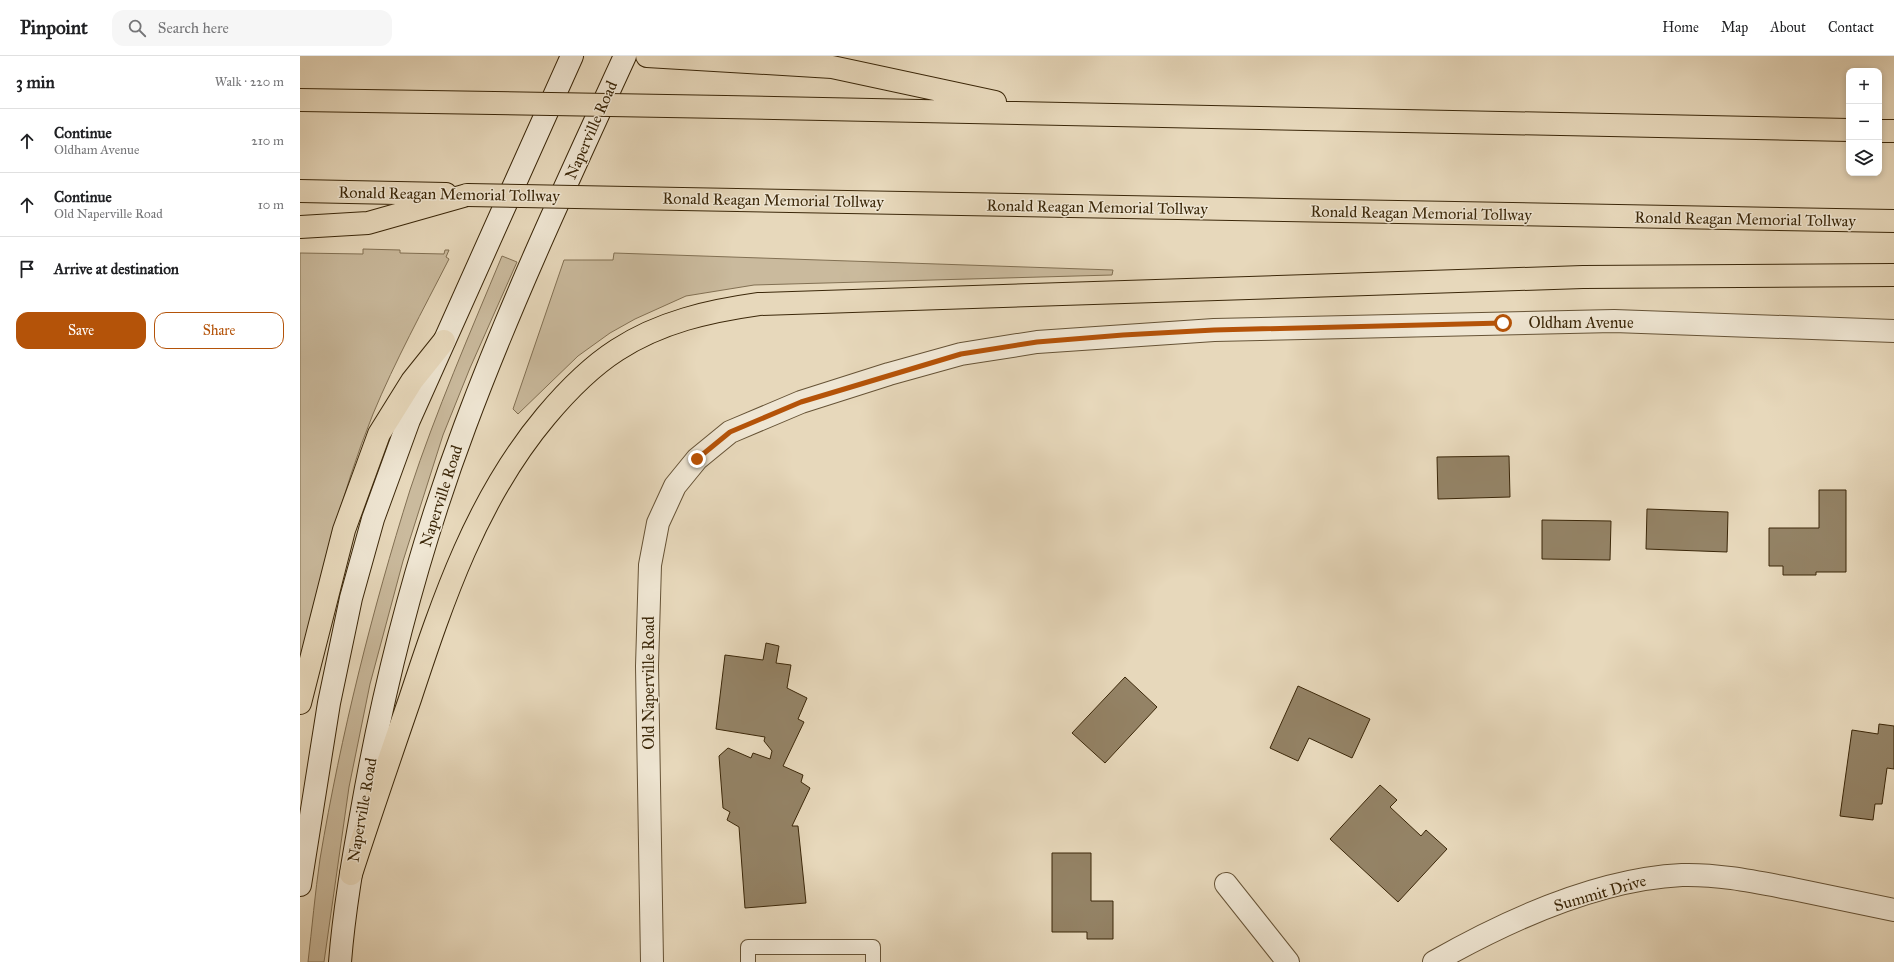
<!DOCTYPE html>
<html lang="en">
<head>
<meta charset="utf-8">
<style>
	body { margin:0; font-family:"IM FELL Great Primer",serif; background:#f6f6f6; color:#202124 }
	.controls { position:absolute; right:12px; top:12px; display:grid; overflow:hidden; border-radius:8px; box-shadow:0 2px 6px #0003 }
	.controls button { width:36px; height:36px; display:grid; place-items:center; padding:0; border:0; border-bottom:1px solid #e0e0e0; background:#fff; color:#202124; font:20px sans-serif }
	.stop { position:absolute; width:12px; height:12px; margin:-9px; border:3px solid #b45309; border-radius:50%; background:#fff }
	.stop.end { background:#b45309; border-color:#fff; box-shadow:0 1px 4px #0008 }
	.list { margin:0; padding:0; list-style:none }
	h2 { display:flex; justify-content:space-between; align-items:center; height:52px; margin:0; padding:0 16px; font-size:17px }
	h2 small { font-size:13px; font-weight:400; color:#757577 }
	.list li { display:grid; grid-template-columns:26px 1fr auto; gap:12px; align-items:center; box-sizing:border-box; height:64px; padding:0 16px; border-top:1px solid #e0e0e0 }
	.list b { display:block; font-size:15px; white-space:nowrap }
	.list p { margin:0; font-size:13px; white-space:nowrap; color:#757577 }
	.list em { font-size:13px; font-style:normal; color:#757577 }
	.actions { display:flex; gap:8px; padding:12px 16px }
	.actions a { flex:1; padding:9px 0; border:1px solid #b45309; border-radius:12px; text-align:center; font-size:14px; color:#b45309 }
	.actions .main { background:#b45309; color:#fff }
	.icon { flex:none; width:22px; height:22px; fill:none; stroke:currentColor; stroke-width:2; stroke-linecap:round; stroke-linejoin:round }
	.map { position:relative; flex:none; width:1594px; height:906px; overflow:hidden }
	header { display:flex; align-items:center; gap:24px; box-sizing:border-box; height:56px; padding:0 20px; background:#fff; border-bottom:1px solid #e0e0e0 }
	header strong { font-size:19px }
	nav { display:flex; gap:22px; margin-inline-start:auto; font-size:14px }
	.search { width:280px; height:36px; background:#f6f6f6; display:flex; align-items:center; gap:10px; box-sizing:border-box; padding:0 14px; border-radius:12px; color:#757577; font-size:15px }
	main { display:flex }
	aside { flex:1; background:#fff }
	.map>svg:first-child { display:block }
	.green { fill:#caba9d; stroke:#827053 }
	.building { fill:#948366; stroke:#3b2709 }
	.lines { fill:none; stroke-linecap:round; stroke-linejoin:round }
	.service-casing { stroke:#665336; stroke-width:16 }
	.minor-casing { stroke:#665336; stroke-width:24 }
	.secondary-casing { stroke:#3b2709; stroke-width:24 }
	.motorway-casing { stroke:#3b2709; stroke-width:24 }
	.service { stroke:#efe6d3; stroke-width:14 }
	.minor { stroke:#efe6d3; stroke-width:22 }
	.secondary { stroke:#efe6d3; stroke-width:22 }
	.motorway { stroke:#e7d8bb; stroke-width:22 }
	.motorway-bridge-casing { stroke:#3b2709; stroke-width:24; stroke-linecap:butt }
	.motorway-bridge { stroke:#e7d8bb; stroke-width:22 }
	.route { stroke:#b45309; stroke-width:5 }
	.labels { text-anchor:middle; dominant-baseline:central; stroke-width:3; stroke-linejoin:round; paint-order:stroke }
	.street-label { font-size:16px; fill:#3b2709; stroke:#efe6d3 }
</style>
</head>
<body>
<header>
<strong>Pinpoint</strong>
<div class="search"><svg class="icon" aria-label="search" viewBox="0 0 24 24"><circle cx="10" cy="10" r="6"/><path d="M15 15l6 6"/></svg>Search here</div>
<nav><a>Home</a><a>Map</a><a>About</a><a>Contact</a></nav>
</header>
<main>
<aside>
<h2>3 min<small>Walk · 220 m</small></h2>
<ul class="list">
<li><svg class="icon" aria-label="ahead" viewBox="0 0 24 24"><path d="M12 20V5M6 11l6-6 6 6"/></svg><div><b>Continue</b><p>Oldham Avenue</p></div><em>210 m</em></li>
<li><svg class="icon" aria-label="ahead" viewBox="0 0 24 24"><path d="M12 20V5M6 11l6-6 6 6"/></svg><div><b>Continue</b><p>Old Naperville Road</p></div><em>10 m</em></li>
<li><svg class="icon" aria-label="arrive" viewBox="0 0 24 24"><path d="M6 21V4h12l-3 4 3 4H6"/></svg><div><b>Arrive at destination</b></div></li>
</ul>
<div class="actions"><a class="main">Save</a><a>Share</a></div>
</aside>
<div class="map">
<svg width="1594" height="906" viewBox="0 0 1594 906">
	<rect width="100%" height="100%" fill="#e7d8bb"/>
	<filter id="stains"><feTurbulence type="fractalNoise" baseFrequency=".005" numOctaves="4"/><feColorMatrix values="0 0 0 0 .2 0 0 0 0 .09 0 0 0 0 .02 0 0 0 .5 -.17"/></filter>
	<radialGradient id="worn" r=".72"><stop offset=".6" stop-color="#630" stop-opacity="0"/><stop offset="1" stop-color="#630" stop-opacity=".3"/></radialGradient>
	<!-- green -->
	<path class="green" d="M 63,193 L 100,194 L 100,197 L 144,198 L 145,194 L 149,194 L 146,201 L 149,203 C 123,254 95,305 73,358 C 41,437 21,522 0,604 L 0,197 L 63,198 Z
		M 314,197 L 813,214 L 812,219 L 454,229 L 386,240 L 335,263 L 310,277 L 278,300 L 218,358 L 213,353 L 264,204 L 313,204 Z
		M 202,200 L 217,206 L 170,312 L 143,379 L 103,505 L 70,628 L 49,731 L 24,906 L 8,906 C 12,872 15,837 20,803 C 41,678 72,555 110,434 C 136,355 170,277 202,200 Z"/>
	<!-- building -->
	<path class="building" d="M 1209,400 L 1210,441 L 1138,443 L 1137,401 Z
		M 1519,434 L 1546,434 L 1546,516 L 1516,516 L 1516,519 L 1483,519 L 1483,510 L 1469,510 L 1469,472 L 1519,472 Z
		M 1347,453 L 1428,456 L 1427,496 L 1346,493 Z
		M 1242,464 L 1311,465 L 1310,504 L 1242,503 Z
		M 466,587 L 479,590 L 476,607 L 491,609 L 487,632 L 507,642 L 498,663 L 504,666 L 483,710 L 503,719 L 501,726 L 510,732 L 492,770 L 498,770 L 506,847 L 445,852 L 439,771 L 427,764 L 430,756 L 423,752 L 419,700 L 428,692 L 451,702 L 453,697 L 470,703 L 472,695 L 464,685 L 465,681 L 416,673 L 425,599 L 463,604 Z
		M 825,621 L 857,651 L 805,707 L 772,677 Z
		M 998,630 L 1070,663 L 1052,702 L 1009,682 L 998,705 L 970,692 Z
		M 1579,668 L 1594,670 L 1594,713 L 1587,712 L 1582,748 L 1575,748 L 1573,764 L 1540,760 L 1552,674 L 1578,678 Z
		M 1080,729 L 1097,744 L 1090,751 L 1121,780 L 1126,774 L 1147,793 L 1098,846 L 1030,783 Z
		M 752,797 L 791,797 L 791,845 L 813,845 L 813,883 L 787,883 L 787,876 L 752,876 Z"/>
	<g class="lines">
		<!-- service casing -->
		<g class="service-casing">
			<path id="service" d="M 448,906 L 448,891 L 573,891 L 573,906"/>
		</g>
		<!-- minor casing -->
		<g class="minor-casing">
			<path id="minor" d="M 926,828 L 988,906
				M 352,906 L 347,610 L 350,509 L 358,467 L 375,430 L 397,403 L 430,376 L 501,346 L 589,318 L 661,298 L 737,286 L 914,274 L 1314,265 L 1594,275
				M 1134,906 C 1206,865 1298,823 1382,819 C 1419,818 1456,826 1493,833 C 1527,840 1560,847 1594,854"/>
		</g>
		<!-- secondary casing -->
		<g class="secondary-casing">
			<path id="secondary" d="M 0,829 L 29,647 L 51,542 L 73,463 L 109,364 L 272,0
				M 40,906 C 44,855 53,804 62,754 C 85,623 118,495 165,370 C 212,244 269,122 325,0"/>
		</g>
		<!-- motorway casing -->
		<g class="motorway-casing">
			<path id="motorway" d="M 347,0 L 532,11 L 695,46
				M 0,44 L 130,46
				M 425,51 L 1549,74
				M 1579,75 L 1594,75
				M 0,135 L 146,138
				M 382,143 L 1594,165
				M 0,171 L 68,167 L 167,139
				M 0,647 L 44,474 L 79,378 L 112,325 L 144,285
				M 51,818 C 70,759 90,701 110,643 C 143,543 177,442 246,360 C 267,335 289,312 317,294 C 360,266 409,255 459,248 L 1283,221 L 1594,219"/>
		</g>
		<!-- service -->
		<use href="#service" class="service"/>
		<!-- minor -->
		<use href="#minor" class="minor"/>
		<!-- secondary -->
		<use href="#secondary" class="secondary"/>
		<!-- motorway -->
		<use href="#motorway" class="motorway"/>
		<!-- motorway-bridge casing -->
		<g class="motorway-bridge-casing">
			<path id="motorway-bridge" d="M 130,46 L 425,51
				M 167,139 L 382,143"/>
		</g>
		<!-- motorway-bridge -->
		<use href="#motorway-bridge" class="motorway-bridge"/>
	</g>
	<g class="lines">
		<!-- route -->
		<path class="route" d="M 397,403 L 430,376 L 501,346 L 661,298 L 737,286 L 823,279 L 914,274 L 1203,267"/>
	</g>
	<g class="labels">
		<!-- street labels -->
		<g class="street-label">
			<text transform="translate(291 74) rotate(-66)">Naperville Road</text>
			<text transform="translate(149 138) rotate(1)">Ronald Reagan Memorial Tollway</text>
			<text transform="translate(473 144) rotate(1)">Ronald Reagan Memorial Tollway</text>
			<text transform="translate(797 151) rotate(1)">Ronald Reagan Memorial Tollway</text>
			<text transform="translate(1121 157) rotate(1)">Ronald Reagan Memorial Tollway</text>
			<text transform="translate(1445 163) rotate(1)">Ronald Reagan Memorial Tollway</text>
			<text x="1281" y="266">Oldham Avenue</text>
			<text transform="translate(141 440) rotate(-72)">Naperville Road</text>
			<text transform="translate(348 627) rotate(-90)">Old Naperville Road</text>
			<text transform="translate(62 754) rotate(-80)">Naperville Road</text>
			<text transform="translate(1300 837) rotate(-16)">Summit Drive</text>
		</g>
	</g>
	<rect width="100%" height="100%" filter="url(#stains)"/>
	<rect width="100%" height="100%" fill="url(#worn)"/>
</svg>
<div class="controls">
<button>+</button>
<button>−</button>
<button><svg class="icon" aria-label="layers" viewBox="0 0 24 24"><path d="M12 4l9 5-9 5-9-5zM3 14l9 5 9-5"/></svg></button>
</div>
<div class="stop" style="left:1203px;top:267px"></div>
<div class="stop end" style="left:397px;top:403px"></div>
</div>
</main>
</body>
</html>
